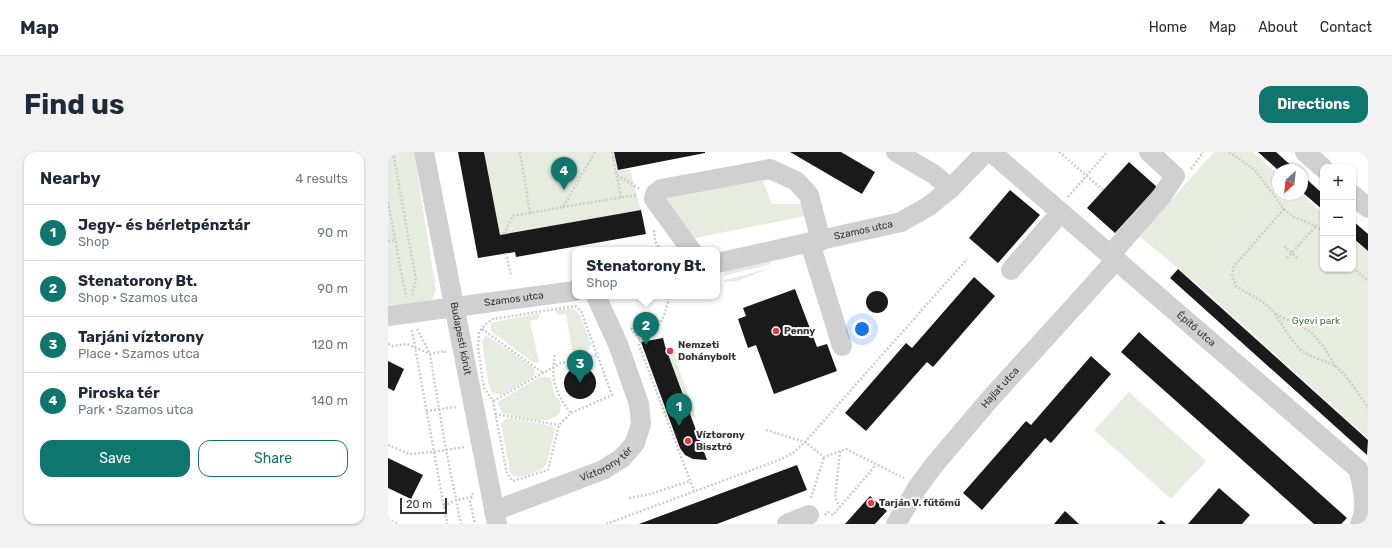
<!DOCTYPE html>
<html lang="en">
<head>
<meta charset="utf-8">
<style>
	body { margin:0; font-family:Rubik,sans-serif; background:#f2f2f3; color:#1f2937 }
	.controls { position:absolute; right:12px; top:12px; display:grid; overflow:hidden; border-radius:8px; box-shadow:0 1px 3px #0004 }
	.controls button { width:36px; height:36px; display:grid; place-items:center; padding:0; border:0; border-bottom:1px solid #e0e1e3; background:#fff; color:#1f2937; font:20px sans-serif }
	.compass { position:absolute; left:884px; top:12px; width:36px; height:36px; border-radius:50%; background:#fff; box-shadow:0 1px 3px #0004; rotate:207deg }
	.scale { position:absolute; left:12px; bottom:10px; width:47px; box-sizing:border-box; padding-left:4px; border:2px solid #333; border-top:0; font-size:11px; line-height:14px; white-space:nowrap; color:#333; -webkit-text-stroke:3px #fff; paint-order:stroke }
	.you { position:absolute; left:474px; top:177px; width:14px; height:14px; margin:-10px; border:3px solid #fff; border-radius:50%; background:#1a73e8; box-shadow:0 0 0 6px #1a73e833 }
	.badge { display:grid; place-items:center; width:26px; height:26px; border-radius:50%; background:#0f766e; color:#fff; font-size:13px; font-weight:700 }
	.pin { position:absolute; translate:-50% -33px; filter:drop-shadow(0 1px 2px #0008) }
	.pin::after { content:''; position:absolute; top:21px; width:14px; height:12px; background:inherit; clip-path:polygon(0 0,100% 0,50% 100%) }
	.popup { position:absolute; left:184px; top:95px; width:148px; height:52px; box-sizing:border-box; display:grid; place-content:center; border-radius:8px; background:#fff; filter:drop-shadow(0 1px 3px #0005); font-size:13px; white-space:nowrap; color:#747a83 }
	.popup b { font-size:15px; color:#1f2937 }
	.popup::after { content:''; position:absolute; left:50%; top:100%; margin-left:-8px; border:8px solid transparent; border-top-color:#fff }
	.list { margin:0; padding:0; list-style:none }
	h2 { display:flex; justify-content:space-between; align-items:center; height:52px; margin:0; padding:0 16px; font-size:17px }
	h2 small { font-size:13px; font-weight:400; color:#747a83 }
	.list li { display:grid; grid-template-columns:26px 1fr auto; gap:12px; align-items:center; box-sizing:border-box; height:56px; padding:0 16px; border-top:1px solid #e0e1e3 }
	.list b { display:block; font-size:15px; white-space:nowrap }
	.list p { margin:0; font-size:13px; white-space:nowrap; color:#747a83 }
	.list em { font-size:13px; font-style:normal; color:#747a83 }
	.actions { display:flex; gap:8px; padding:12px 16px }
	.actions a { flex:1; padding:9px 0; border:1px solid #0f766e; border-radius:12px; text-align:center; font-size:14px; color:#0f766e }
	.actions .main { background:#0f766e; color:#fff }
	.icon { flex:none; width:22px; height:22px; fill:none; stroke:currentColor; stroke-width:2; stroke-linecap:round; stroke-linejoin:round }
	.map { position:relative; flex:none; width:980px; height:372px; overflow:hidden; border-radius:12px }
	header { display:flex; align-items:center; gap:24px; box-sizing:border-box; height:56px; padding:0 20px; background:#fff; border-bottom:1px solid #e0e1e3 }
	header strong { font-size:19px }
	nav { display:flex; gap:22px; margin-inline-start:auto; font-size:14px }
	.intro { display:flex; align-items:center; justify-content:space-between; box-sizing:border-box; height:96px; padding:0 24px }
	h1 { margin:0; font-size:28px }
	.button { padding:10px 18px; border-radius:12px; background:#0f766e; color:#fff; font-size:14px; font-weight:700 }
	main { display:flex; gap:24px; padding:0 24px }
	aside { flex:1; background:#fff; border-radius:12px; box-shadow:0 1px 3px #0004 }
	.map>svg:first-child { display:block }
	.green { fill:#e6ecdf }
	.building { fill:#1a1a1a }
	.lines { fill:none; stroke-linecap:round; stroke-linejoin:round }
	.path { stroke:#cdcdcd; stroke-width:2.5; stroke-dasharray:2 2; stroke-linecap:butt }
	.minor { stroke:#d0d0d0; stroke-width:20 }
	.poi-dot { fill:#e63946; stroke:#fff; stroke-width:1.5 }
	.labels { text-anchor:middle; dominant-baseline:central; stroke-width:4; stroke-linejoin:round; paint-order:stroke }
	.street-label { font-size:10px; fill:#333; stroke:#fff }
	.park-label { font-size:10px; fill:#56703f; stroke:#fff }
	.poi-label { font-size:10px; font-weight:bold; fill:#333; stroke:#fff; text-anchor:start }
</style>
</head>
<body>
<header>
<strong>Map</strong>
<nav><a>Home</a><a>Map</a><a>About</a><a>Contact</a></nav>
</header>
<div class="intro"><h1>Find us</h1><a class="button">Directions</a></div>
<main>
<aside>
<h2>Nearby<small>4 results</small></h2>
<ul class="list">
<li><span class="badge">1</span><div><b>Jegy- és bérletpénztár</b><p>Shop</p></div><em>90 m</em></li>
<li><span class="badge">2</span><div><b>Stenatorony Bt.</b><p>Shop · Szamos utca</p></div><em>90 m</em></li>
<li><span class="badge">3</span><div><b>Tarjáni víztorony</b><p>Place · Szamos utca</p></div><em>120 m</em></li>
<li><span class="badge">4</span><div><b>Piroska tér</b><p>Park · Szamos utca</p></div><em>140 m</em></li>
</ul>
<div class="actions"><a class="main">Save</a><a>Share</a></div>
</aside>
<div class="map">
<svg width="980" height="372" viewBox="0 0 980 372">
	<rect width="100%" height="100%" fill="#fff"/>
	<!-- green -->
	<path class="green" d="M 0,0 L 26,0 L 48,138 L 44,148 L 0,155 Z
		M 96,0 L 226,0 L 230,18 L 242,18 L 253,58 L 112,83 Z
		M 826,0 L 865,0 L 890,22 L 890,42 L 913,42 L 935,61 L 935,117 L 965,117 L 965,87 L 980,100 L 980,286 L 815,137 L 751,84 Z
		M 375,29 L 384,52 L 414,52 L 418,64 L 302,87 L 277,50 L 278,45 Z
		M 382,109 L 383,112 L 335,124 L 338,118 Z
		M 380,117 L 349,129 L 337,130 L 336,128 Z
		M 185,156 L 192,163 L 203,192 L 199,201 L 185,204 L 178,162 L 170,163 L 166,158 Z
		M 152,161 L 150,167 L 142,169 L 151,210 L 146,211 L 103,179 L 103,171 L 106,170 Z
		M 97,184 L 101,185 L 146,216 L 147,219 L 146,224 L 114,243 L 105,241 L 101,234 L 94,189 Z
		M 282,195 L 284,197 L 308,265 L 304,267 L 278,197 Z
		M 152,225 L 162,225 C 165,231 164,236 167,243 C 168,246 171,247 172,250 C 173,253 173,257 172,259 C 163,277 129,264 114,261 L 109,250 Z
		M 741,240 L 818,309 L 783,347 L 706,278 Z
		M 121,266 L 164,274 L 167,278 L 158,314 C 151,320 134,326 125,324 L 122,319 L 113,272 L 116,268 Z"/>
	<!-- building -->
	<path class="building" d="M 70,0 L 96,0 L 112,83 L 253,58 L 258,82 L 128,105 L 127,100 L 90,106 Z
		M 226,0 L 317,0 L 317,1 L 230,18 Z
		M 402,0 L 453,0 L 487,20 L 474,42 Z
		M 870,0 L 888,0 L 908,18 L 890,18 Z
		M 741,10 L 769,35 L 727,81 L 699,56 Z
		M 914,23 L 935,42 L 935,58 L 914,40 Z
		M 622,38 L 652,63 L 610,111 L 581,86 Z
		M 965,69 L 980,82 L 980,99 L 965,86 Z
		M 790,117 L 980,288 L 979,303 L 782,126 Z
		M 586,125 L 607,144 L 545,215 L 539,210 L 478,279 L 457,261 L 518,191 L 524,196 Z
		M 407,137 L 429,195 L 439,192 L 449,219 L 386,242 L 368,193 L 360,196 L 350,167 L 358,164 L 355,156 Z
		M478 150a11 11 0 1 1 22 0a11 11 0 1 1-22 0Z
		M 751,180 L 959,366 L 953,372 L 926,372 L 733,200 Z
		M 275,186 L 277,194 L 319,308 L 305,307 L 297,303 L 292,296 L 253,190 Z
		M 703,204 L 723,222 L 663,291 L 657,286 L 594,358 L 575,341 L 638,269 L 643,273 Z
		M 0,209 L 16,217 L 6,239 L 0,236 Z
		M176 231a16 16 0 1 1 32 0a16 16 0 1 1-32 0Z
		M 0,306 L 35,323 L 23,347 L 0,336 Z
		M 409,313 L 419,338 L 329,372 L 251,372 Z
		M 831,336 L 862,363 L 854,372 L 800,372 Z
		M 482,344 L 499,359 L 487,372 L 457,372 Z
		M 677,359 L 691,372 L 666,372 Z
		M 773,368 L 778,372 L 769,372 Z"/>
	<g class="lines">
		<!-- path -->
		<path class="path" d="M 5,0 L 28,128 L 24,143
			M 132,0 L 142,61
			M 224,0 L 233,45
			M 671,0 L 715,38
			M 841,0 L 867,18 L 896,57 L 906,65 L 928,74 L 935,80
			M 803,17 L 815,0
			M 229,23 L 252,37
			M 680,45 L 719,0
			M 0,50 L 18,145
			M 175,55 L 249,43
			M 896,57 L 846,114 L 844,123 L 848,134 C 861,143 878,149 887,162 C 897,176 900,185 912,197 C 923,207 937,207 948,215 C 959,223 972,244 980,256
			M 266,78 L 267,89 L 272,98
			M 116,82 L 125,64 L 175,55 L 207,0
			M 0,89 L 7,88
			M 896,94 L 910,107
			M 118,101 L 123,123
			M 899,106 L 928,74
			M 965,116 L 980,129
			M 187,154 L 193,159 L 224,243 L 183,261 L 171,273 L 160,318 L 125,329 L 119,322 L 105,249 L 96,236 L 90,195 L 91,180 L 98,172 L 105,167 Z
			M 888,162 L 923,180 L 935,194 L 948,215
			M 243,176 L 252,188 L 264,184 L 276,164 L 282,144
			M 29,177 L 42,202 L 58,298 L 73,372
			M 94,177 L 155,221
			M 24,178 L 59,372
			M 252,188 L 251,193 L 306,339
			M 0,192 L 5,194 L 19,192 L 42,202 L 57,199 L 57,201
			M 167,203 C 162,228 168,242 183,261
			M 105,249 L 173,211 L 209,203
			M 38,259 L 68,255
			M 107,262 L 171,273
			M 378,278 L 417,290 L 436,305 L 458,297 L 516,326
			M 0,293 L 22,302 L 45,300 L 76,295
			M 452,299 L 447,346 L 452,355
			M 85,341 L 82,350 L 87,372
			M 241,346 L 262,342 L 302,329
			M 423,346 L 436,305
			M 56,354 L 68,348 L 84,345
			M 437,363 L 440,360 L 445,363 L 488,313
			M 0,367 L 11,372
			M 218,372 L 391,308 L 405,301 L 417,290 L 579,107"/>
		<!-- minor -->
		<g class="minor">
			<path id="s1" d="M 36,0 L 109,372"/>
			<path d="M 508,0 L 547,23 L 562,37"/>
			<path id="s2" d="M 603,0 L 970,317 C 975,334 980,356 972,372"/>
			<path d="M 917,0 L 935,16"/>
			<path d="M 965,43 L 980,56"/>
			<path d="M 422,91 L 454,194"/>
			<path d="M 303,98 L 266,47 L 267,42 L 273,37 L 382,17 L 408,29 L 421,43 L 433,89"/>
			<path d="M 722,103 L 773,45 L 787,24 L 761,0"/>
			<path id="s3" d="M 329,111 L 513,70 L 541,54 L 562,37 L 598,0"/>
			<path d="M 623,118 L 673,60"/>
			<path id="s4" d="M 0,164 L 187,139"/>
			<path id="s5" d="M 106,359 L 215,318 L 234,306 L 247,291 L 253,272 L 251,252 L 230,192 L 208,144"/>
			<path d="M 399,372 L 421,363"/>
			<path id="s6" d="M 508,372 L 529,336 L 546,313 L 602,247 L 728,108"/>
		</g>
	</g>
	<!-- markers -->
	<g class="poi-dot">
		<circle cx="388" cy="179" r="4"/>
		<circle cx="282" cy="199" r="4"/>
		<circle cx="300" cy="289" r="4"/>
		<circle cx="483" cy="351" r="4"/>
	</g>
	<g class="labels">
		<!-- street labels -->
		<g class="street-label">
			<text stroke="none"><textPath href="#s3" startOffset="150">Szamos utca</textPath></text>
			<text stroke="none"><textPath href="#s4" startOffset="127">Szamos utca</textPath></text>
			<text stroke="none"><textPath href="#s2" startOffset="271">Építő utca</textPath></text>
			<text stroke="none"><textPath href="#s1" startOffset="190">Budapesti körút</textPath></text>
			<text stroke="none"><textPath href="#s6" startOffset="172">Hajlat utca</textPath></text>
			<text stroke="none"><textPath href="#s5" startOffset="122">Víztorony tér</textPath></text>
		</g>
		<!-- park labels -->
		<g class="park-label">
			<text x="928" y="169">Gyevi park</text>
		</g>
		<!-- poi labels -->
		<g class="poi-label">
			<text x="396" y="179">Penny</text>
			<text x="290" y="193">Nemzeti<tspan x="290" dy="12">Dohánybolt</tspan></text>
			<text x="308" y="283">Víztorony<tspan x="308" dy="12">Bisztró</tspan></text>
			<text x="491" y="351">Tarján V. fűtőmű</text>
		</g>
	</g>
</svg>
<div class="controls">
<button>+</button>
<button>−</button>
<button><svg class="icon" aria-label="layers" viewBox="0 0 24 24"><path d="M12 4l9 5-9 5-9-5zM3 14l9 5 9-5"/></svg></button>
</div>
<svg class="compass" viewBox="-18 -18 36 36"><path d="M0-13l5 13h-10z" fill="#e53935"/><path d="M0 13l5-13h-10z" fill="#747a83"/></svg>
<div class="scale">20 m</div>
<div class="you"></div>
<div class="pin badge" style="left:291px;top:274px">1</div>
<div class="pin badge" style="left:258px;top:193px">2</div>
<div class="popup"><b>Stenatorony Bt.</b>Shop</div>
<div class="pin badge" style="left:192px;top:231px">3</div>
<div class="pin badge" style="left:176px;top:38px">4</div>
</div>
</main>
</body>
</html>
